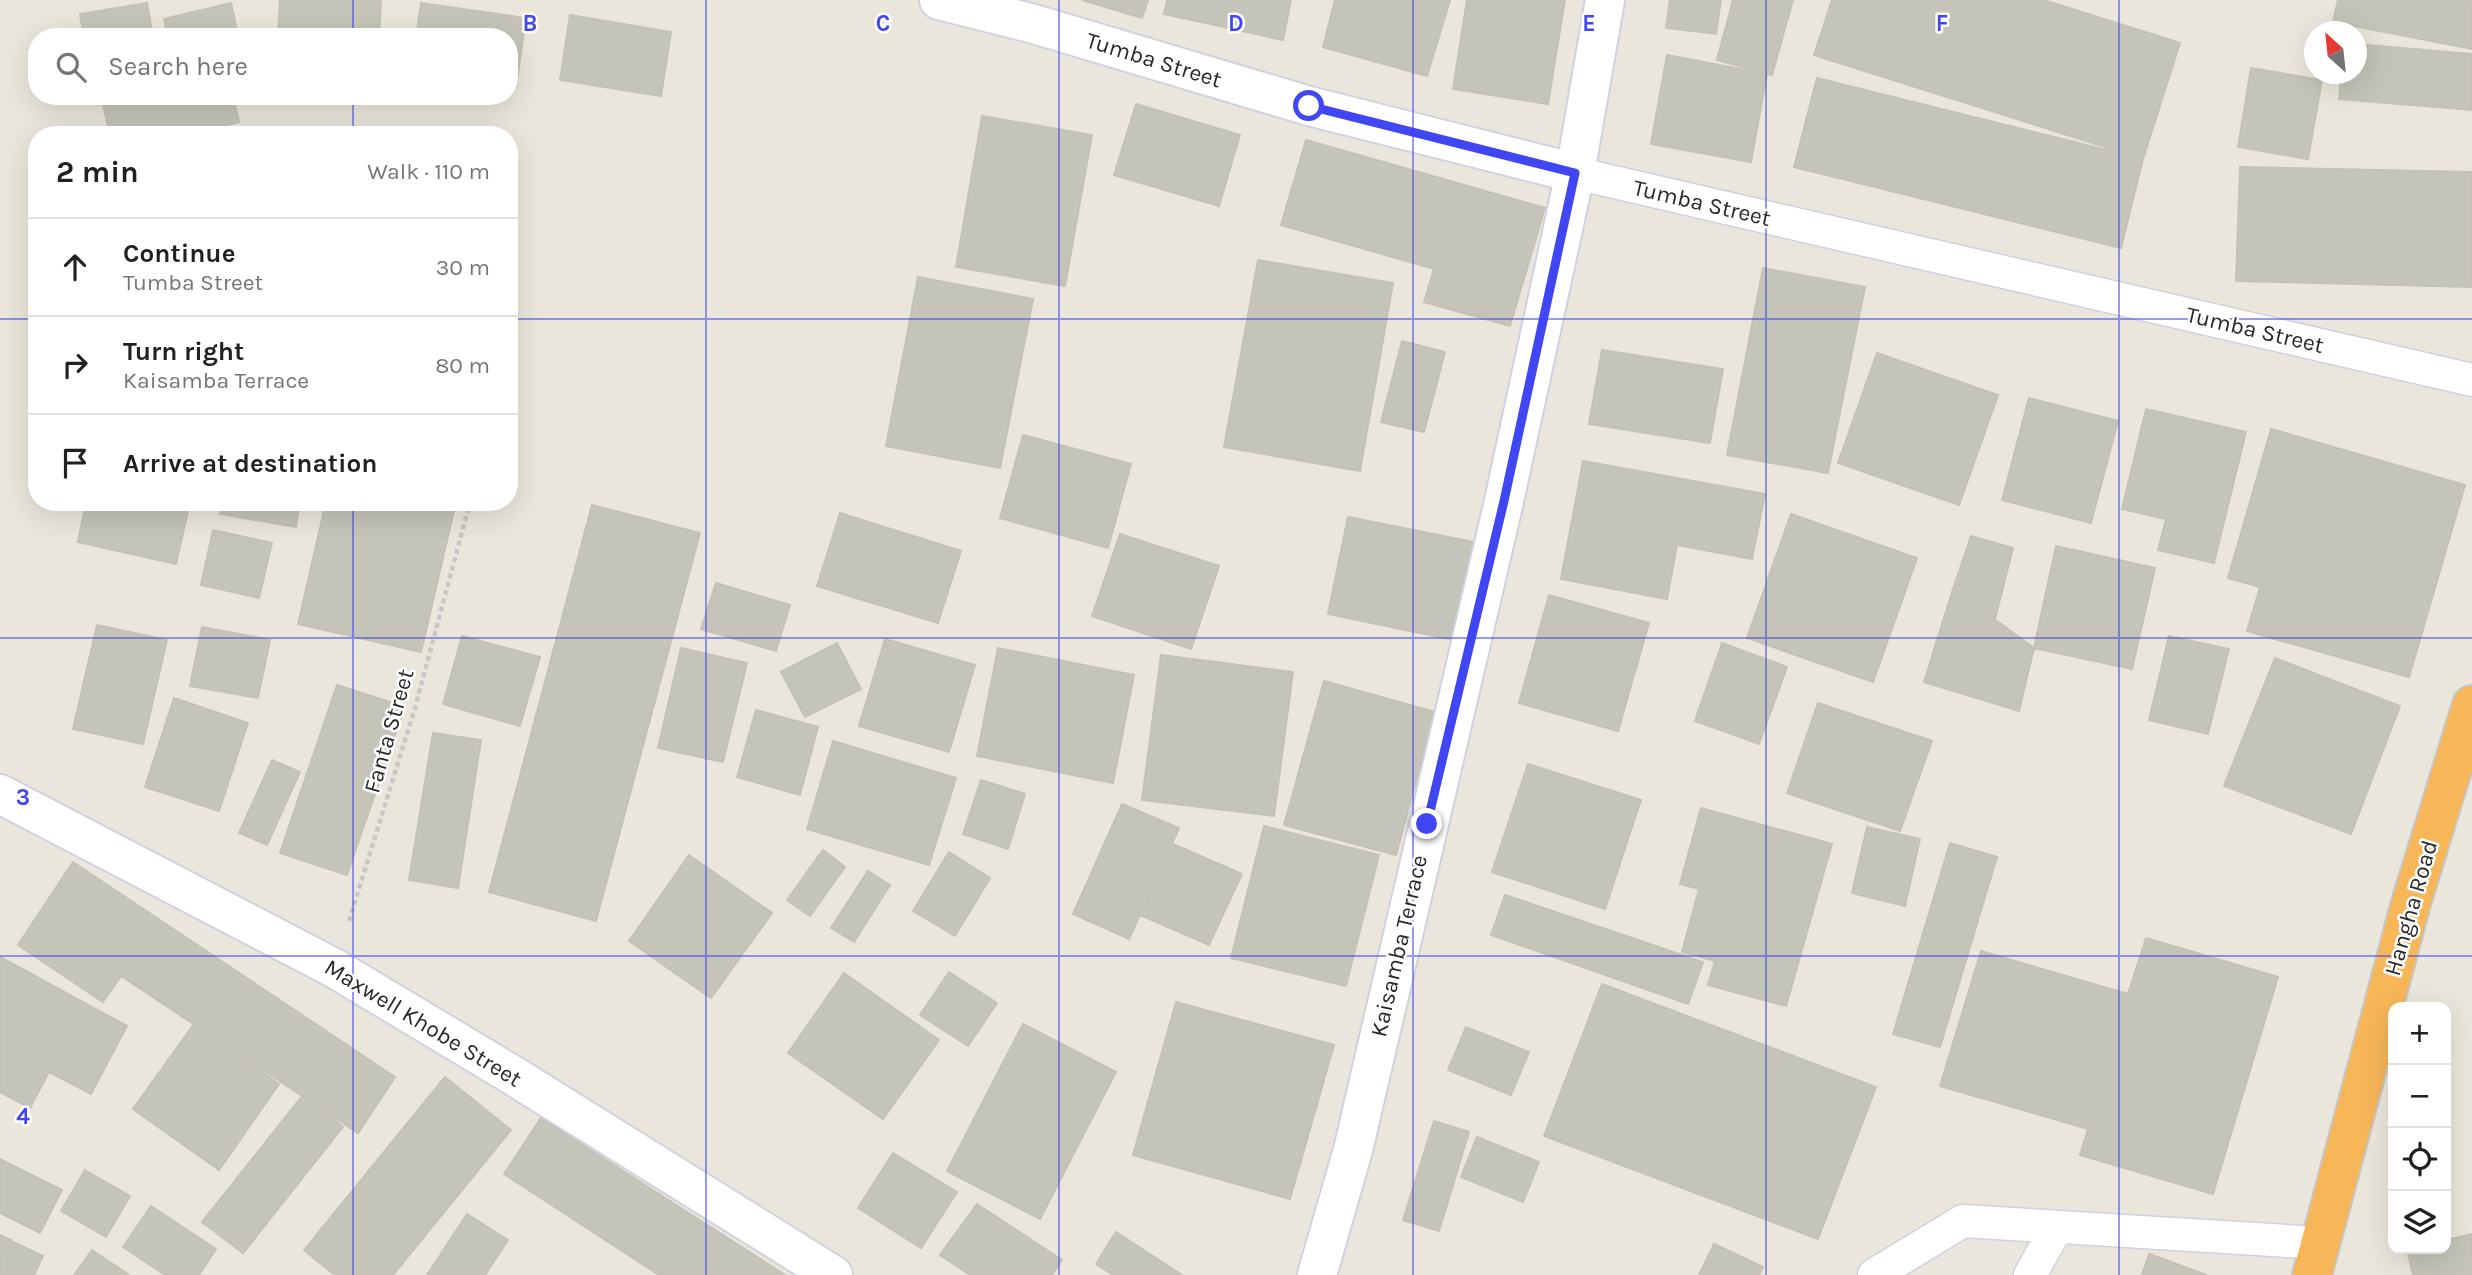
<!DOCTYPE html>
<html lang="en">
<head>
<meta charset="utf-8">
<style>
	body { margin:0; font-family:Karla,sans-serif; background:#f2f2f2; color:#202124 }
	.controls { position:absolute; right:21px; bottom:21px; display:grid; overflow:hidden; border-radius:14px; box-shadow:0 7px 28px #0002 }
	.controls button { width:63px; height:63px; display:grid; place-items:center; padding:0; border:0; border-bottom:2px solid #e0e0e0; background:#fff; color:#202124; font:35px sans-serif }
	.compass { position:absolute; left:2304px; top:21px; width:63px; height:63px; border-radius:50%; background:#fff; box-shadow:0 7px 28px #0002; rotate:333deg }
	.stop { position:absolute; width:21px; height:21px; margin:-16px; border:5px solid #4046f2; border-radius:50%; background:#fff }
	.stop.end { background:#4046f2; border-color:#fff; box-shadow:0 2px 7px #0008 }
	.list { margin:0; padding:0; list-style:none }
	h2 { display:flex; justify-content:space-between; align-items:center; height:91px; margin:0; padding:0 28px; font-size:30px }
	h2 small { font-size:23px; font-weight:400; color:#757577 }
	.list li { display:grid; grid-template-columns:46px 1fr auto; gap:21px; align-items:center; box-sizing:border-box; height:98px; padding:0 28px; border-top:2px solid #e0e0e0 }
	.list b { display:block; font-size:26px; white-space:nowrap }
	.list p { margin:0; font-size:23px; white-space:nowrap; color:#757577 }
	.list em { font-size:23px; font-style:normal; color:#757577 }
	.icon { flex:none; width:38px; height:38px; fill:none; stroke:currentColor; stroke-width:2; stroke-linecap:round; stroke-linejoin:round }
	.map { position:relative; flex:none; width:2472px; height:1275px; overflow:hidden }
	.search { position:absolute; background:#fff; box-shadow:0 7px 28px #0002; left:28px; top:28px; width:490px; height:77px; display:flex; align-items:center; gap:18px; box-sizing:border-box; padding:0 24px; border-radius:28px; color:#757577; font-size:26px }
	.panel { position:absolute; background:#fff; box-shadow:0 7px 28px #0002; left:28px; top:126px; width:490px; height:385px; border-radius:28px }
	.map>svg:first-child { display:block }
	.building { fill:#c5c4b9; stroke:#c5c2b5; stroke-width:2 }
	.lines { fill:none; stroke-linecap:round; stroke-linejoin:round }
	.lane-casing { stroke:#d0d1e1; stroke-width:35 }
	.street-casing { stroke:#d0d1e1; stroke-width:42 }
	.highway-casing { stroke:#c7c7c7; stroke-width:42 }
	.path { stroke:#c7c7c7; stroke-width:4.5; stroke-dasharray:5 3.5; stroke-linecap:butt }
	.lane { stroke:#fff; stroke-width:32 }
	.street { stroke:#fff; stroke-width:38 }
	.highway { stroke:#f7b658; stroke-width:38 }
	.route { stroke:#4046f2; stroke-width:9 }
	.grid { fill:none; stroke:#4046f2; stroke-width:2; stroke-opacity:0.55 }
	.labels { text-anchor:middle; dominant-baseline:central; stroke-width:5; stroke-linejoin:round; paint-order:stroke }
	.street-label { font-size:23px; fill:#282828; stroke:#fff }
	.grid-label { font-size:23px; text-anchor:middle; font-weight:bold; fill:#4046f2; stroke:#fff; stroke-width:5; stroke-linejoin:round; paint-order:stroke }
</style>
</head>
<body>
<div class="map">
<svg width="2472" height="1275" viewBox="0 0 2472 1275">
	<rect width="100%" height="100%" fill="#eae6db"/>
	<!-- building -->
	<path class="building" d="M 280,0 L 381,0 L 379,37 L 278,37 Z
		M 1082,0 L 1148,0 L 1142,18 Z
		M 1167,0 L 1291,0 L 1283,40 L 1164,14 Z
		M 1335,0 L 1450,0 L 1427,76 L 1323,47 Z
		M 1467,0 L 1565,0 L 1548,104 L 1453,89 Z
		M 1670,0 L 1721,0 L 1716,34 L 1666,28 Z
		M 1733,0 L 1793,0 L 1772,75 L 1717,60 Z
		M 1832,0 L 2044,0 L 2180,43 L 2143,159 L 1814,55 Z
		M 2338,0 L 2472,0 L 2472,49 L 2333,22 Z
		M 147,3 L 153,37 L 84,37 L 80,14 Z
		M 231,3 L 238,36 L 168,37 L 164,19 Z
		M 421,3 L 526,18 L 516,87 L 509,86 L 509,37 L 416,37 Z
		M 570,15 L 671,32 L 661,96 L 560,80 Z
		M 2356,44 L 2472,54 L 2472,110 L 2339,99 L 2341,74 L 2356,74 Z
		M 1667,55 L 1767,74 L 1751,162 L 1651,144 Z
		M 2251,68 L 2322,80 L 2308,159 L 2238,147 Z
		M 1817,78 L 2143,159 L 2121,248 L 1794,167 Z
		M 101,96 L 233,96 L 239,122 L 184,135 L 110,135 Z
		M 1136,104 L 1240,135 L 1219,206 L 1114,175 Z
		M 982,116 L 1092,135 L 1065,286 L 956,267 Z
		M 1306,140 L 1545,208 L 1510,326 L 1424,302 L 1434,269 L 1281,225 Z
		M 2240,167 L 2472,172 L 2472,287 L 2236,281 Z
		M 1258,260 L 1393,283 L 1360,471 L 1224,447 Z
		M 1763,268 L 1865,287 L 1828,473 L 1727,455 Z
		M 918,277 L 1033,299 L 1000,468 L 886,446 Z
		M 1402,341 L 1445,352 L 1424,432 L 1381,422 Z
		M 1602,350 L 1723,369 L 1710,443 L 1589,424 Z
		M 1877,353 L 1998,395 L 1959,505 L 1838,463 Z
		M 2029,398 L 2118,421 L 2091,523 L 2002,500 Z
		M 2146,409 L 2246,432 L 2214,563 L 2158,550 L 2166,519 L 2122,509 Z
		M 2271,429 L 2465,485 L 2409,677 L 2247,631 L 2260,587 L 2228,578 Z
		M 1023,435 L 1131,464 L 1108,548 L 1000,518 Z
		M 1583,461 L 1765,494 L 1752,559 L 1677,545 L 1667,599 L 1561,579 Z
		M 86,502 L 190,502 L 176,564 L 78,542 Z
		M 222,502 L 300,502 L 296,527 L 220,514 Z
		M 326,502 L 456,502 L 421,652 L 298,624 Z
		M 592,505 L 700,533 L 596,921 L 489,892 Z
		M 840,513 L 961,551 L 938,623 L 817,586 Z
		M 1791,514 L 1917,558 L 1873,682 L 1747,638 Z
		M 1348,517 L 1479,543 L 1459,641 L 1328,614 Z
		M 213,530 L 272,543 L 259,598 L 201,585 Z
		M 1120,534 L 1219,566 L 1191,649 L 1092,616 Z
		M 1971,536 L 2013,548 L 1995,619 L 1953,589 Z
		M 2056,546 L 2155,568 L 2132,669 L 2034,648 Z
		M 716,583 L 790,605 L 776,651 L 701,629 Z
		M 1953,589 L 2034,648 L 2019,711 L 1924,682 Z
		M 1549,595 L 1649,623 L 1618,731 L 1519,703 Z
		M 97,625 L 167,640 L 143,744 L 73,729 Z
		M 202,627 L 270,640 L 258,698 L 190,686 Z
		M 462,636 L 540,657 L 520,726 L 443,704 Z
		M 2169,636 L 2229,649 L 2208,734 L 2149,720 Z
		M 885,639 L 975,665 L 949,752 L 859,726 Z
		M 837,643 L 861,689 L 805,717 L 781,672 Z
		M 1722,643 L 1787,667 L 1759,744 L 1695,721 Z
		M 681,648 L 747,663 L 723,762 L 658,748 Z
		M 998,648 L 1134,675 L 1113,783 L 977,756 Z
		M 1161,655 L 1293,672 L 1274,816 L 1142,800 Z
		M 2275,658 L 2400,706 L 2351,834 L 2224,786 Z
		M 1324,681 L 1435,712 L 1396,855 L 1284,825 Z
		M 337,685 L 405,707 L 347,875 L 280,853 Z
		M 174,698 L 248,723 L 219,811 L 145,787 Z
		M 1818,703 L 1932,741 L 1900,831 L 1787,793 Z
		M 756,710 L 818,727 L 800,795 L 737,777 Z
		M 433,733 L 481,740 L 458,888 L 409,880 Z
		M 833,741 L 956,778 L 929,865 L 807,829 Z
		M 272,760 L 300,772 L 267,845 L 239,833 Z
		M 1528,764 L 1641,800 L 1605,909 L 1492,872 Z
		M 981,780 L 1025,794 L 1008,849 L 963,834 Z
		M 1122,804 L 1179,828 L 1129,939 L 1073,914 Z
		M 1701,808 L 1832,844 L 1786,1006 L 1708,985 L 1715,961 L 1682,952 L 1699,889 L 1680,884 Z
		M 1264,826 L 1379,855 L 1346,986 L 1231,958 Z
		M 1867,827 L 1920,839 L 1905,906 L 1852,893 Z
		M 1950,843 L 1997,857 L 1940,1047 L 1893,1034 Z
		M 1173,844 L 1242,874 L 1209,945 L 1140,915 Z
		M 823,850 L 845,867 L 810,916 L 787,900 Z
		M 949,852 L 990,878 L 955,936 L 913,911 Z
		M 689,855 L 772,913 L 711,998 L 629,941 Z
		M 73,862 L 395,1077 L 358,1133 L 121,976 L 103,1002 L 18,945 Z
		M 868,871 L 890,885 L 854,942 L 831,928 Z
		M 1505,895 L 1703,962 L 1688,1004 L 1491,935 Z
		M 2146,938 L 2278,977 L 2213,1194 L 2080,1155 L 2088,1129 L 1940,1086 L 1981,951 L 2128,994 Z
		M 0,957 L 127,1026 L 91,1094 L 49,1072 L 30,1108 L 0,1092 Z
		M 949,972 L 997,1003 L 968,1046 L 920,1015 Z
		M 844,973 L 939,1040 L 883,1119 L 788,1053 Z
		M 1602,984 L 1876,1087 L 1818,1239 L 1544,1136 Z
		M 1176,1002 L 1334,1045 L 1290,1199 L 1133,1155 Z
		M 194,1024 L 279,1084 L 219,1170 L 133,1109 Z
		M 1023,1024 L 1116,1072 L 1040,1219 L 947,1171 Z
		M 1466,1027 L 1529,1052 L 1511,1095 L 1448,1070 Z
		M 445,1077 L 511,1130 L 393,1275 L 335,1275 L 304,1250 Z
		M 303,1095 L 343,1127 L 243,1253 L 202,1222 Z
		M 541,1118 L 785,1275 L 659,1275 L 504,1174 Z
		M 1434,1121 L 1469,1132 L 1439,1231 L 1403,1220 Z
		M 1477,1137 L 1539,1162 L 1523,1202 L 1461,1177 Z
		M 893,1153 L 957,1192 L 921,1248 L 858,1208 Z
		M 0,1159 L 62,1190 L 40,1233 L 0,1213 Z
		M 85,1170 L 130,1196 L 106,1237 L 61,1211 Z
		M 977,1204 L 1062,1260 L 1052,1275 L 970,1275 L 940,1255 Z
		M 151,1206 L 216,1249 L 199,1275 L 165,1275 L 123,1247 Z
		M 467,1214 L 508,1240 L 485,1275 L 427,1275 Z
		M 1116,1232 L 1182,1275 L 1113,1275 L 1096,1264 Z
		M 2472,1234 L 2472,1275 L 2413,1275 L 2407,1249 L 2446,1249 L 2446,1240 Z
		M 0,1235 L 11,1240 L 0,1260 Z
		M 9,1240 L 43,1256 L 34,1275 L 0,1275 L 0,1257 Z
		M 1714,1244 L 1763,1267 L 1759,1275 L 1699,1275 Z
		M 92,1250 L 129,1275 L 74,1275 Z
		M 2149,1254 L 2207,1275 L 2142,1275 Z"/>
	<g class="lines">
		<!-- lane casing -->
		<g class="lane-casing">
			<path id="lane" d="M 1575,173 L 2472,380
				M 1874,1275 L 1963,1221 L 2319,1243
				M 2030,1275 L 2057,1227"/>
		</g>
		<!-- street casing -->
		<g class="street-casing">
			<path id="street" d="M 939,0 L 1034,24 L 1309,106 L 1575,173
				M 0,794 L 334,968 L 514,1076 L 833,1275
				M 1317,1275 L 1353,1150 L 1504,501 L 1575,173 L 1605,0"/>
		</g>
		<!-- highway casing -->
		<g class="highway-casing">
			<path id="highway" d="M 2312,1275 L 2411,903 L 2472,705"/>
		</g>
		<!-- path -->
		<path class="path" d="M 349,921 L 415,708 L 470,502"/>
		<!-- lane -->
		<use href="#lane" class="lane"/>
		<!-- street -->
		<use href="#street" class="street"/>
		<!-- highway -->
		<use href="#highway" class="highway"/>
	</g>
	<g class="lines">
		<!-- route -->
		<path class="route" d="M 1309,106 L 1575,173 L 1504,501 L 1427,824"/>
	</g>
	<!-- grid -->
	<path class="grid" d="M 353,0 L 353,37M 706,0 L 706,1275M 1059,0 L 1059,1275M 1413,0 L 1413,1275M 1766,0 L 1766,1275M 2119,0 L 2119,1275M 353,96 L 353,135M 0,319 L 37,319M 509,319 L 2472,319M 353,502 L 353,1275M 0,638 L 2472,638M 0,956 L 2472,956"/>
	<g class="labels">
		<!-- street labels -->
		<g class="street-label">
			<text transform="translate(1154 60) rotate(17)">Tumba Street</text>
			<text transform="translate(1702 203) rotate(13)">Tumba Street</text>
			<text transform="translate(2255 330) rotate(13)">Tumba Street</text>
			<text transform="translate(389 731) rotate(-74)">Fanta Street</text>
			<text transform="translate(2411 908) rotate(-74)">Hangha Road</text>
			<text transform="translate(1399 946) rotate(-77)">Kaisamba Terrace</text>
			<text transform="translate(423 1023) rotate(31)">Maxwell Khobe Street</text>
		</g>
	</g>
	<g class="grid-label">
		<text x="530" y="31">B</text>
		<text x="883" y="31">C</text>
		<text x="1236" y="31">D</text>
		<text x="1589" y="31">E</text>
		<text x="1942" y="31">F</text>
		<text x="23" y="805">3</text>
		<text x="23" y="1124">4</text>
	</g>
</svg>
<div class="controls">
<button>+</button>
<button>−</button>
<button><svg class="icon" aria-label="locate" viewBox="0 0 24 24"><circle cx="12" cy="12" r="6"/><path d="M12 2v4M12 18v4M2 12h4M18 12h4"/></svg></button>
<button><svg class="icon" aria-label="layers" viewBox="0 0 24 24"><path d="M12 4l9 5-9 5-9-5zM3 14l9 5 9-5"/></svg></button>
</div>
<svg class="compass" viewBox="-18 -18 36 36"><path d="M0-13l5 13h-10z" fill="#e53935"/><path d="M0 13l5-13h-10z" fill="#757577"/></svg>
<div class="stop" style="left:1309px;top:106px"></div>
<div class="stop end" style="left:1427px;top:824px"></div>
<div class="search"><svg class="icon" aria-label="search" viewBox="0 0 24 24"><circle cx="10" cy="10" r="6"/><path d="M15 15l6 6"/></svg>Search here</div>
<section class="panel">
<h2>2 min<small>Walk · 110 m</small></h2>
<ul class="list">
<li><svg class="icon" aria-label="ahead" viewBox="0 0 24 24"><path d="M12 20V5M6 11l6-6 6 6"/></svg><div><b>Continue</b><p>Tumba Street</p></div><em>30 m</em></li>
<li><svg class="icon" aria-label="right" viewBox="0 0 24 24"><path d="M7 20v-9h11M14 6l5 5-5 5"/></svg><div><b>Turn right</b><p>Kaisamba Terrace</p></div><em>80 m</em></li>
<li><svg class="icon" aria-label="arrive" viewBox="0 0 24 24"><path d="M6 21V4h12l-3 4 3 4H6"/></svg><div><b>Arrive at destination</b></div></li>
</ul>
</section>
</div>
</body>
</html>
